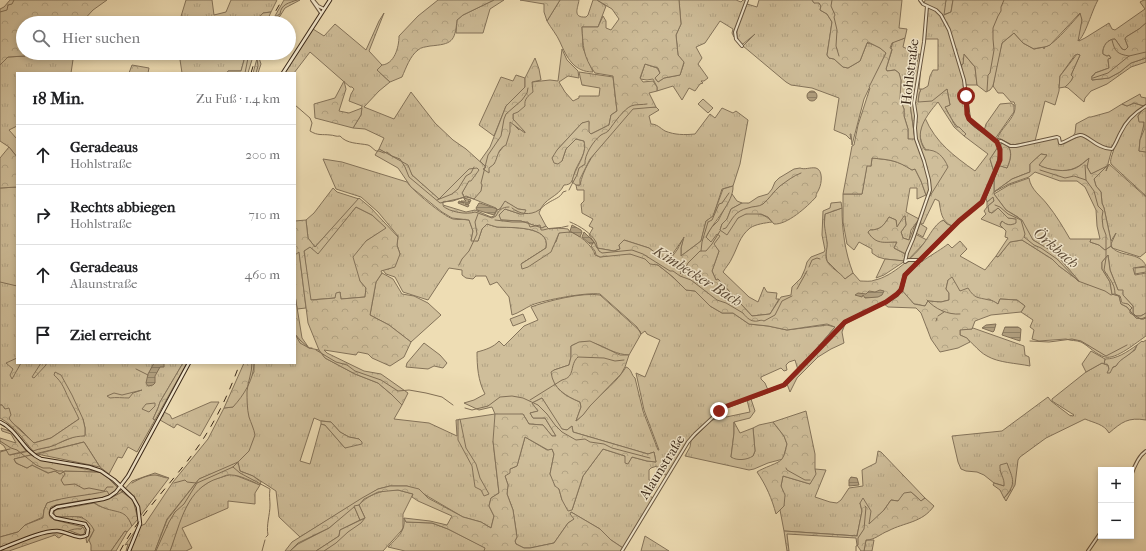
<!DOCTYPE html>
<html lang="de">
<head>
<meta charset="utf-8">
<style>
	body { margin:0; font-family:"IM FELL French Canon",serif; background:#f2f2f2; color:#202124 }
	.controls { position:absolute; right:12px; bottom:12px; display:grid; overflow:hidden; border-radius:0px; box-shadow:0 2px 6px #0003 }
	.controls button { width:36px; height:36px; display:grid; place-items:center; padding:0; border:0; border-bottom:1px solid #e0e0e0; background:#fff; color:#202124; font:20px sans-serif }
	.stop { position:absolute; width:12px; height:12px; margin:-9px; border:3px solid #8f2418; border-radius:50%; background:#fff }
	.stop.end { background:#8f2418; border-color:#fff; box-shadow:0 1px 4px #0008 }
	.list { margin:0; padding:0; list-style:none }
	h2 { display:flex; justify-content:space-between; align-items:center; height:52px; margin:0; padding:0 16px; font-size:17px }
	h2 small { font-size:13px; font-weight:400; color:#757577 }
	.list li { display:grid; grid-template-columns:26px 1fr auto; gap:12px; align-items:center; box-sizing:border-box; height:60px; padding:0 16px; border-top:1px solid #e0e0e0 }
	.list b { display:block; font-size:15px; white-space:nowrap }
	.list p { margin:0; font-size:13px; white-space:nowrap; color:#757577 }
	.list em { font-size:13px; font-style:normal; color:#757577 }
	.icon { flex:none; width:22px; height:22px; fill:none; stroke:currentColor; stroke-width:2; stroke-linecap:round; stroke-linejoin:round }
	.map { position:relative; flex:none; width:1146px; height:551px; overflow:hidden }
	.search { position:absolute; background:#fff; box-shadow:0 2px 6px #0003; left:16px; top:16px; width:280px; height:44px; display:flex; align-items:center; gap:10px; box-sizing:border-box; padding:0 14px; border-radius:22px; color:#757577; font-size:15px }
	.panel { position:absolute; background:#fff; box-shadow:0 2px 6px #0003; left:16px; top:72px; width:280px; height:292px; border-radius:0px }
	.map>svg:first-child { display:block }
	.grass { fill:url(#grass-tufts); stroke:#84735a; fill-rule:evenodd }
	.forest { fill:url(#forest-crowns); stroke:#84735a; fill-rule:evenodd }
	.cemetery { fill:url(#cemetery-stones); stroke:#84735a }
	.green { fill:#cfbe9a; stroke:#84735a }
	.water { fill:url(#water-rules); stroke:#816f56 }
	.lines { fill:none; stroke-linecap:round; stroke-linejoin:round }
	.stream { stroke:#816f56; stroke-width:1 }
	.minor-casing { stroke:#675540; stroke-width:4 }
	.tertiary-casing { stroke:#675540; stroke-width:4 }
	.secondary-casing { stroke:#3a2819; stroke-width:4.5 }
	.minor { stroke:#f4e9ce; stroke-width:2 }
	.tertiary { stroke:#f4e9ce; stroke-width:2 }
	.secondary { stroke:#f4e9ce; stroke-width:2.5 }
	.rail { stroke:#3a2819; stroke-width:1; stroke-dasharray:7 7; stroke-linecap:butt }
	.route { stroke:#8f2418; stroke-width:5 }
	.labels { text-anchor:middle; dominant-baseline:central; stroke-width:3; stroke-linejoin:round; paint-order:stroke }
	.street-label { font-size:14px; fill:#3a2819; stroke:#f4e9ce }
	.water-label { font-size:15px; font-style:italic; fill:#5e4c38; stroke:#f4e9ce }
</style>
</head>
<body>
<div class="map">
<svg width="1146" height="551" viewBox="0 0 1146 551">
	<defs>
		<pattern id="grass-tufts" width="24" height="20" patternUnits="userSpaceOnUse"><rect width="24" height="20" fill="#cfbe9a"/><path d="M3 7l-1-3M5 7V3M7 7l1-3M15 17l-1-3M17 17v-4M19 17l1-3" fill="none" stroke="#b2a384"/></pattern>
		<pattern id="forest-crowns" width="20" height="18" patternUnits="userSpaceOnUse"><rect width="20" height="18" fill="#cfbe9a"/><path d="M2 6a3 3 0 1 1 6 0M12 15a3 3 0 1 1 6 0" fill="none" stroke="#b2a384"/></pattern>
		<pattern id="cemetery-stones" width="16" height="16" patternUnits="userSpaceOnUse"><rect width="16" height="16" fill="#cfbe9a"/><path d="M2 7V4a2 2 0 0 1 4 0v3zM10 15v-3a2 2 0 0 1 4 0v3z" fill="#b2a384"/></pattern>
		<pattern id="water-rules" width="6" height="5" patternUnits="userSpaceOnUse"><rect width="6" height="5" fill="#b19f7f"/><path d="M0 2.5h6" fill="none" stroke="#918267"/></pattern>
	</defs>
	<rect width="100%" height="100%" fill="#eeddb4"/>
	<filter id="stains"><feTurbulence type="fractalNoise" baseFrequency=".005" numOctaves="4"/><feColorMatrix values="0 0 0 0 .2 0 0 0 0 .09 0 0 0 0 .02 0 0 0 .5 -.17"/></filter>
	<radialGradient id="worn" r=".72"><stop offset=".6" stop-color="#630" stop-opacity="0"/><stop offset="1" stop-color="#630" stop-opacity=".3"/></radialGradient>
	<!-- grass -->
	<path class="grass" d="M 186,0 L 212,0 L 214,15 L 226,12 L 231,0 L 277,0 L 271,12 L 263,13 L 254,23 L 179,23 Z
		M 284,0 L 300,0 L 285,8 L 280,16 L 271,23 Z
		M 494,0 L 504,0 L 490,9 L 483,33 L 456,33 L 457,20 L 463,15 Z
		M 560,0 L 579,0 C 578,8 572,18 586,17 L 588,15 L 593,0 L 597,0 L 606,6 L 598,27 L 582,27 L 583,48 L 593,72 C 574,72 567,58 560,42 C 557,35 551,28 547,21 Z
		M 679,0 L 736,0 L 741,2 L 743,0 L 746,0 L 735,29 L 734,37 L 732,33 L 733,29 L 720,21 L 705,43 L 696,47 L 702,58 L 698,64 L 708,78 L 704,81 L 701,81 L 703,83 L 700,84 L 695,91 L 689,88 L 682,100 L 673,86 L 657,91 L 657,87 L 653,79 L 647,80 L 640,79 L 645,64 L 657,68 L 660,73 L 655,78 L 658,82 L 664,78 L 680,75 L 684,63 L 678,55 L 676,35 L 681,24 Z
		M 759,0 L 812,0 L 814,3 L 818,2 L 821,6 L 820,10 L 827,14 L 832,22 L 827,55 L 829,58 L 834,59 L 843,67 L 848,68 L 860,61 L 867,43 C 873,44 882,48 886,53 L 864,99 L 852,145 L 851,134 L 850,134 L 851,139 L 850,139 L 846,135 L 834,130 L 839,98 L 812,88 L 791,85 L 786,82 L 743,46 L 755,34 L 743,44 L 741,44 C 731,32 742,16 747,4 L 757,7 Z
		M 946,0 L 953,0 L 951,12 L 943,15 Z
		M 1144,0 L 1146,0 L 1146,23 L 1139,29 L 1126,37 L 1125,39 L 1128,47 L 1125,50 L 1122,49 L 1115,39 C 1108,39 1102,46 1103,54 L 1107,56 L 1109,55 L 1111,58 L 1108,60 L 1109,68 L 1095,73 L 1094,75 L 1092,76 L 1092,80 L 1109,78 L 1120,72 L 1131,63 L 1146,58 L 1146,62 L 1131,67 L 1107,84 L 1091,91 L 1085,98 L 1084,102 L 1068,88 L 1065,87 C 1068,84 1071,82 1073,77 L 1071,75 L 1080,55 L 1075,55 L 1060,76 L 1059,91 L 1055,105 L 1045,101 L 1035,141 L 1012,145 L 999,138 L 997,140 C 1000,127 1020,116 1014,102 L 1011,102 L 1003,93 L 998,93 L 993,86 L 998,59 L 1002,43 L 1014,33 L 1023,43 L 1034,49 L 1044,47 L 1044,49 L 1044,47 C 1054,46 1072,22 1081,13 L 1082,20 L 1079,41 L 1085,38 L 1109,23 L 1112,29 L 1115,30 L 1145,9 L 1140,2 Z
		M 928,7 C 933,10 937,11 941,16 C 950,27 963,78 966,94 C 966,101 965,113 967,119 C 973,131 994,134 998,147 L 990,159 L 994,172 L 984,197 L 979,203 L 952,226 C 941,221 941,212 939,201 L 935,199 L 923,224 L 919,222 L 929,196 L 929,150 L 926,150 C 918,140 919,129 925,118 C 936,143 954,156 975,171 L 988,154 L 964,136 L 966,134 C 955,126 951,119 945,107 L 950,105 L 947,89 L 932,102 L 918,103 L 919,94 L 921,89 L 923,89 L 928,86 L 930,76 L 933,70 L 938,70 L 938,39 L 925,39 Z
		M 384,13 L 369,51 L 382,65 L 377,70 L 390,82 L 379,91 L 364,107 L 394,119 L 411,92 L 435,123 L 453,140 L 466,149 L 486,167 L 484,169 L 489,172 L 488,168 L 494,164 L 496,156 L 503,147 L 510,121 L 519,130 L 519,127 L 513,119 L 513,113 C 522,104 531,95 532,82 L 550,80 L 558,81 L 562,49 L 567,60 L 578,71 L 579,78 L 568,76 L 559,82 L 565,92 L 573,101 L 579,98 L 579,96 L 599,96 L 600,88 L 582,85 L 579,72 L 613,77 L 617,111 L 611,115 L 609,125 L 591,134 L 588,132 L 589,122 L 582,123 L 557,150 L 562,161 L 566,149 L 576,139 L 584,141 C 587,152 580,160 576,169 C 574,172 574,178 572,181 C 571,184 567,185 564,185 C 558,198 544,197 539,213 L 546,226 L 542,228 L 521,221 L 500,220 L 499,215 L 505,209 L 520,214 L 525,210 L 518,209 L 505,202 L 500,209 L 497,210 L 496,208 L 466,196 L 464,197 L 463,194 L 462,193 L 469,180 L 469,169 L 439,199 L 412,175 L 407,165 L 379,149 L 384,138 L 365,129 L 353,128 L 361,115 L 361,111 L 362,106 L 349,101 L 351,94 L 354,89 L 352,87 L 350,87 L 310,52 L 294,73 L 284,73 L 313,29 L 324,36 L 335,24 L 366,50 L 379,21 Z
		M 905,38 L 903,47 L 919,54 L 909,97 L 915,140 L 908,139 L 908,129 L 904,116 L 904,109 L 900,99 L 901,81 L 899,73 L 895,70 L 887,71 L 886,69 L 892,50 L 891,48 L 893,42 Z
		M 28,53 L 74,53 L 71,73 L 17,73 L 17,126 L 9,130 L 17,139 L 17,157 L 9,147 L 0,141 L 0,65 L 8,57 L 25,56 Z
		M 179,53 L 246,53 L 241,71 L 228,71 L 227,73 L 182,73 Z
		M 963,53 L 975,67 L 977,85 L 966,85 L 961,65 L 963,64 Z
		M 516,75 L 525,78 L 525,87 L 506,106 L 494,136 L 479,125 L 501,77 L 513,81 Z
		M 1011,103 L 1014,105 L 1014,112 L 1011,116 L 995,139 L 984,131 L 986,124 L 1000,104 Z
		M 1134,103 L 1144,106 L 1144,107 C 1129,117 1121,131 1113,148 L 1104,148 L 1082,135 L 1071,139 L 1075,133 L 1076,124 L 1089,117 L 1091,117 L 1109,112 L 1122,104 L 1127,106 Z
		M 656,107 L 659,110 L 649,116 L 651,124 C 657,124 660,128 665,131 C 675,135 684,135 695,134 L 710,114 L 715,118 L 722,108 L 733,113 L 736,111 L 748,120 L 740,164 L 733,186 L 722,189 L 713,217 L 706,221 L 701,241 L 681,256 L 681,248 L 683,239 L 667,262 L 649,248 L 624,240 L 619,245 L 620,249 L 614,251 L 597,248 L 594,242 L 589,235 L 593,228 L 589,226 L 593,219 L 582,213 L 581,204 L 584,201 L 584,190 L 577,190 L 576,185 L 580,185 C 586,155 614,131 633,108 Z
		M 1144,108 L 1138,116 L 1139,121 L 1144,122 L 1144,124 L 1140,140 L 1139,151 L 1146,152 L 1146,196 L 1111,164 C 1110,160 1111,159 1112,155 C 1117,138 1128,116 1144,108 Z
		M 1080,136 C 1092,137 1095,150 1112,149 L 1106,171 L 1109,164 L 1146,197 L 1146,252 L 1140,257 L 1112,248 L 1111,244 L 1116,233 L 1111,241 L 1104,208 L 1102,203 L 1101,192 L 1096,186 L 1094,179 L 1106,167 L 1091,174 L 1087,167 L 1088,159 C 1084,162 1080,166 1075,168 C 1065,173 1048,170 1038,165 L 1047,155 L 1041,154 L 1030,164 L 1030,172 L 1012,179 L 994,192 L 994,177 L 998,165 L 1007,168 C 1010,161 1013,153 1008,146 L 1012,147 L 1057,138 L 1059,139 L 1060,144 Z
		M 872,158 C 890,160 897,160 912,170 L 915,169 L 921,181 L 926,195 L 917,199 L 917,188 L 910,188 L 906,212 L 919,219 L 911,230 L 909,240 L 903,238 L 901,232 L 906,225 L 905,216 L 897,228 L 896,220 L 889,217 C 884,225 881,230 870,230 L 868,232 C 875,244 885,242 897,242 L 894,248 L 905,254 L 904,261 L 885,259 L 878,257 L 872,253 L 872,249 L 859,242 L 854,250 L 847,244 L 843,222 L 843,194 L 862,194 L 867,165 L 871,166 Z
		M 323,159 L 342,162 L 407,182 C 412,190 443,216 453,219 C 458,220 464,219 469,220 L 473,231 L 471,240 L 478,241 L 482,229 L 487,224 C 490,225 493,226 497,227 C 510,228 551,225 546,248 L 521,264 L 556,242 L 559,233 C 562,232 566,231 569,232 C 577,232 594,247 595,255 L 600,257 C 607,256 625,253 631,254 C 653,257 671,275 686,290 L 695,291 L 710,306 L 722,313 L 733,313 L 749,324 L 768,326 L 787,330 L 827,325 L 835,327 L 798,370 L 795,360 L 789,362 L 786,365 L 787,370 L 784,371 L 781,368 L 761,377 L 761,379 L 765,383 L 768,390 L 723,408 L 691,437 L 668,475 L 658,474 L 657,466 L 651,468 L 649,470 L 649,480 L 655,482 L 653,484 L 657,486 L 653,491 L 648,488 L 645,493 L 653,498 L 623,548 L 611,540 L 600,529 L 571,512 L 575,519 L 568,523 L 554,543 L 530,548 L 524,548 L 516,544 L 515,541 L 517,537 L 513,510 L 507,494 L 508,485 L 505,476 L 510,469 L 517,466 L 525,437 L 547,450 L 552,449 L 554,454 L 550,474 L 559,489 L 562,500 L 572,510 L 583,476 L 603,449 L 625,456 L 628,463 L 632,457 L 647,461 L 656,462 L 654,452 L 648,454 L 573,432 L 572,426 L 567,430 L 561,429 L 542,398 L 532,403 L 539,411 L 530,413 L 533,418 L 545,418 L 556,436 L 552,436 L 543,425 L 529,424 L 523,414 L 493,441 L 499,493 L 491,498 L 489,506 L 494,516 L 491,528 L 481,522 L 463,517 L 422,493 L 407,486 L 390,486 L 378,489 L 300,537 L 279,517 L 276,491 L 253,476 L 240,471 L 238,463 L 199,479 L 167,519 L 155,551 L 126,551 L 128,544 L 125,545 L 138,527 L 145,524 L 173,482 L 208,439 L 224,408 L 233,407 L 254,372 L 254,363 L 295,363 L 295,334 L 309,348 L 319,350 L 325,358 L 355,374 L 378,383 L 391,394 L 402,405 L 394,419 L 429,423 L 457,436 L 456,420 L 495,414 L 492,407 L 479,410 L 464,403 L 474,400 L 485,394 C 478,381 477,366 477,352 C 485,350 494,347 499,341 L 504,346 L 524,326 L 538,320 L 531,307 C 547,301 583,292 600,295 L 640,331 L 641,334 L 629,355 C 605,354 594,333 571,346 L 571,357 L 569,365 L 554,370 L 552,372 C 553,389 565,396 580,402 L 581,407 L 576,421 C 583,416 586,410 591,404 C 603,392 617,382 626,367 C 632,369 631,375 635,378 L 643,411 L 658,450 L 659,450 L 644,410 L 636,373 L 645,377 L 660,340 L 647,334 L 645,331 L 641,334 L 637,327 L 600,294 C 587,292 544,300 532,305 C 525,308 519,313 512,315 L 509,297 L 497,282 L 490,285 L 486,276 L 476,276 L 473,279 L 466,278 L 462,275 L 462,270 L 449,268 L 428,300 L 403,292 L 395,277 L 386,274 L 382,269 L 389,269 L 400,254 L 397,245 L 398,236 L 378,212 L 361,197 L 336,189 ZM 314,418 L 321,421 L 331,422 L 340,432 L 349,437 L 359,439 L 345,448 L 325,425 L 321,424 L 310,464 L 300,461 Z
		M 1029,178 C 1031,190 1040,195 1047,204 C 1056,215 1063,227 1070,239 L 1091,239 L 1090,242 L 1099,245 L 1105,250 L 1111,246 C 1119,258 1140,251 1146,266 L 1133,268 L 1135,275 L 1146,273 L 1146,313 L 1141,316 L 1136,316 L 1133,313 L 1133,306 L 1118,290 L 1110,270 L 1108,255 L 1102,262 L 1102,269 L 1110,282 L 1112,294 L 1119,296 L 1121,304 L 1127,307 L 1136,318 L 1143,319 L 1146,318 L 1146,336 C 1137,342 1116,360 1105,357 C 1096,355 1089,346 1081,342 C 1076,340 1071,341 1066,339 L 1039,341 L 1032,339 L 1034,330 L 1030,327 L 1033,320 L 1021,312 L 1025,306 L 1017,300 L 1000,299 L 998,304 L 989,299 L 983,300 L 960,291 L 948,280 L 946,289 L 949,293 L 949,300 L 941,302 L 928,301 L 925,306 L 914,304 L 902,291 C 903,287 904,282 905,278 C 910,266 937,253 948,244 L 952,248 L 960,241 L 967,249 L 960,256 L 985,270 L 996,256 L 998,257 L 1010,242 L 1022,240 L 1052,259 L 1059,266 L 1077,279 L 1055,253 L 1033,240 L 1018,217 L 1006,210 L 994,194 L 1009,185 Z
		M 17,187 L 17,363 L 183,363 L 160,402 L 158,408 L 153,419 L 155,420 L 137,452 L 128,447 L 122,458 L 118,457 L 109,474 L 100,467 L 84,442 L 14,459 L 16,463 L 27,468 L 32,465 L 48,473 L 55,471 L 60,474 L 64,471 L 99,472 L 108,478 L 122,492 L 132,481 L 155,473 L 169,478 L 138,519 L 136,510 L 116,495 L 111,498 L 96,494 L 57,500 L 47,503 L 44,510 L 43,517 L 25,525 L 18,532 L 0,537 L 0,452 L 7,450 L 10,455 L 49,447 L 76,436 L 85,435 L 85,428 L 83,419 L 79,419 L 51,438 L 34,443 L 20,429 L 10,421 L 5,409 L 2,405 L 0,405 L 0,188 Z
		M 333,188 L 337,192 L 359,199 L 315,247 L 308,238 L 306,220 L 314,213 Z
		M 732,194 L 737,201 L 742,203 L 731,209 L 727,219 L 722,224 L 720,230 L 727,234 C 730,229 733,222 738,218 C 748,210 764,212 772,222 C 765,223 756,224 750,228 C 739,237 738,247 732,258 C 730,263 726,267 723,272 L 749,297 L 758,302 L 764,287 L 767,292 L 777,293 L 776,299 L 779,299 L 770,314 L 752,316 L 718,279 L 716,280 L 712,271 L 719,251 L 706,237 L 711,228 L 718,221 Z
		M 993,197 L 994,201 L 988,206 L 989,212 L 992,213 L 998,208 L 1008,218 L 1017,219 L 1016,224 C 1011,226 1006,225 1002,221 L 1000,224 L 1003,228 L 981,219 L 986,214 L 984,211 L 987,207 L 987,202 Z
		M 356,207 L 372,215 L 387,228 L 366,241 L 360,281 L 366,288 L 365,297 L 341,299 L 340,292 L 335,298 L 310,300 L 304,251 L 310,247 L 318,253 Z
		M 842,208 C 842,230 845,252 853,273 L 845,279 L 827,261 L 826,254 L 827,243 L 824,231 L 825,214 Z
		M 919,223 L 927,228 L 923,237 L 916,233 Z
		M 915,234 L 927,240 L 907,261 L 906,256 Z
		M 299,251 L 306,308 L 297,309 L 295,295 L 295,255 Z
		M 382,273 L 393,279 L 402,294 L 414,296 L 428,303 L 441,315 L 411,342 L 389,325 L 370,315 L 376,282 Z
		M 973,328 L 1024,346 L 1025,355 L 1029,357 L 1030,366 C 1016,363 999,363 987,356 C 977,351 971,339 960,335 L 960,329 L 972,329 Z
		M 1146,340 L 1146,420 C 1128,417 1122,422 1109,433 C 1104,424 1094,423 1085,419 L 1046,438 L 1020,457 L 1018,460 L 1015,485 L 1006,501 L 1004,498 L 1011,490 L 1000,470 L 1005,480 L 1004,486 L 994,483 L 984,475 L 977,472 L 966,471 L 961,469 L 958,462 L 952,436 L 1002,431 L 1048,397 L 1051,401 L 1068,414 L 1069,415 L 1073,416 L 1074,415 L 1052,401 L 1052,399 L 1086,372 L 1102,363 L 1108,365 L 1109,369 L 1116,366 L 1119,361 L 1135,350 L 1137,345 L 1142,341 L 1143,342 Z
		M 424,343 L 440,355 L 447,363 L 443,368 L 434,366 L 428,369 L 406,367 L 407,363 Z
		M 751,399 L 755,411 L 750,418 L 734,422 L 734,433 L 731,457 L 753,456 L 755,451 L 753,428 L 759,425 L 773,422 L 784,436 L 787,444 L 783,459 L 768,463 L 754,469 L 749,470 L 685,456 L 690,447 L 691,441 L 712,420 L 750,412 L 747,400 Z
		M 211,402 L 219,402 L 200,436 L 177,424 L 174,428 L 160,420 L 164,412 L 170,415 L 172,419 Z
		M 878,451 L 881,452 L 925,498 L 921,501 L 911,492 L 898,501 L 891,500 L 884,510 L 869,525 L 860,503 L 862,511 L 857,536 L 784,531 L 780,510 L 784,506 L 781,486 L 783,476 L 810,484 L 815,469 L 826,470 L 815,497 L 830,502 L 837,503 L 841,500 L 849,488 L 863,486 L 862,470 L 876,463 Z
		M 232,474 L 260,485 L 255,493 L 255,504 L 228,501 L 228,508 L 182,528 L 192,548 L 186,551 L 170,551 L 181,517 L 192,496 L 197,490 L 212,480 Z
		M 388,490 L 398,490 L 413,494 L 403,514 L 403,528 L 401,531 L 383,551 L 324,551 C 332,545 339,539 347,532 C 353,527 360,524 365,518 L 359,505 C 367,496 376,493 388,490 Z
		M 94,503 C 110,514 124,504 132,526 L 127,532 L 125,531 L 111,551 L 91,551 L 91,545 L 89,540 L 94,530 L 82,517 L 58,517 L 54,515 L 54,512 L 55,510 Z
		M 354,506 L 360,520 L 340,530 L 339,536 L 316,551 L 290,551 L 298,544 L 329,528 Z
		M 404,518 L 406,522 L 432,523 L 448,529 L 486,548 L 484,551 L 405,551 L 388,547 C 396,538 406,532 404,518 Z
		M 83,527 L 85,531 L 84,534 L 81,535 L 68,530 L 75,528 L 81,529 Z
		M 645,536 L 669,551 L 641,551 Z
		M 866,540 L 874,540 L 872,551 L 864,551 Z"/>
	<!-- forest -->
	<path class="forest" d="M 10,0 L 107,0 L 93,10 L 81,23 L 23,23 L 23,53 L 28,53 L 25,56 L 8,57 L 0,65 L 0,9 L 4,7 Z
		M 438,0 L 494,0 L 463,15 L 457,20 C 455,42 452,44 430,46 C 426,47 421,47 418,50 C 410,56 406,68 402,77 L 390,82 L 377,70 L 382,65 C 394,64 399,48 399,36 L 418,16 Z
		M 520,0 L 560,0 L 547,21 L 544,12 L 544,4 Z
		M 597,0 L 679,0 L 681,24 L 676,35 L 678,55 L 684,62 L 680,75 L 664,78 L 658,82 L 655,78 L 660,73 L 658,68 L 645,64 L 640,78 L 643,82 L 653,81 L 657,87 L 657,91 L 649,93 L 656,107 L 633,109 L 590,159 L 580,179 L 580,185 L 576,185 L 572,182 C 574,168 588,155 584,141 L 576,139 L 566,149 L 562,161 L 558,164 L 554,163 L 552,158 L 557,150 L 582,123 L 589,121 L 589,132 L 591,134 L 609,125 L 611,115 L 617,111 L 613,76 L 595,73 C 583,57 583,46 582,27 L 598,27 L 603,16 L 606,21 L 606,28 L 611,30 L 619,19 L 612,9 Z
		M 812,0 L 902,0 L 899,28 L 907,29 L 905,38 L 892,43 L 890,48 L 892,49 L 886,69 L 887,71 L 895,70 L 899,73 L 901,80 L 900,99 L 904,109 L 904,116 L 908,129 L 908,139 L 915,139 L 909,97 L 919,54 L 922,55 L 919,89 L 921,89 L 919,94 L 918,102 L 932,101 L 947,89 L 950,105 L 945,107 L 956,127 L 959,127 L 966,134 L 964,136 L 954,127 L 938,102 C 926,116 913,133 925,150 C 937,149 944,157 948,167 L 930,196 L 926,195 L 921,181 L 915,169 L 912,170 C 896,160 891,160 872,158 L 871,166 L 867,166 L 862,194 L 843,194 L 852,146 L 854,145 L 858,125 L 870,88 L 869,87 L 886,53 L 880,48 L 868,42 L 867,43 L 860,61 L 848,68 L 843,67 L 834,59 L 829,58 L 827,55 L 832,22 L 827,14 L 820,10 L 821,6 L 819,3 L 814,3 Z
		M 925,0 L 946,0 L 944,15 L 951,12 L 953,0 L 1098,0 C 1092,10 1085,37 1078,41 L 1082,20 L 1080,13 L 1050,45 C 1045,48 1039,47 1034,49 L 1023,43 L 1014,33 L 1002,43 L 993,86 L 990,90 L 986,92 L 977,85 L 975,67 L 964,54 L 963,64 L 961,65 L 943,15 L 937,10 L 924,4 Z
		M 271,12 L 266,23 L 254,23 L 263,13 Z
		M 1146,23 L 1146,58 L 1131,63 L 1120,72 L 1109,78 L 1092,80 L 1092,76 L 1094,75 L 1095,73 L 1109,68 L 1108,59 L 1111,58 L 1109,55 L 1107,56 L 1103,54 C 1102,46 1108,39 1115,39 L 1122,49 L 1125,50 L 1128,47 L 1125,39 L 1126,37 L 1139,29 Z
		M 246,53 L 254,53 L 248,73 L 227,73 L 228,71 L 241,71 Z
		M 1077,54 L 1080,55 L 1071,75 L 1073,77 C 1071,82 1068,84 1065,87 L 1059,88 L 1060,76 Z
		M 258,55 L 261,64 L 258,73 L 253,73 Z
		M 535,58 L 539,69 L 541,80 L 532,82 L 533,92 C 528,96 524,99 525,106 L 518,112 L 513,114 L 513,119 L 525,132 L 525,133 L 510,122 L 510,132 L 506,145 C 497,149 498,158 494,164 C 492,166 490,167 489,168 L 489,173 L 483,169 L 486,167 L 480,161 L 490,147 L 506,106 L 525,87 L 525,78 Z
		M 132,65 L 149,68 L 148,73 L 129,73 Z
		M 344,81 L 346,89 L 339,111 L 349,113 L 362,108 L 361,115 L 353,128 L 315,118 L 314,104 L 335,98 Z
		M 1140,94 L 1141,97 L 1146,98 L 1146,152 L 1139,151 L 1140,140 L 1144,130 L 1144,122 L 1139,122 L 1138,116 L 1144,108 L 1144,106 L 1134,103 L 1127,106 L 1122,104 Z
		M 1002,142 C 1014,148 1011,158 1007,168 L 997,165 L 994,172 L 990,159 L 998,147 L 999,159 L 1000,160 C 1002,154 999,147 1002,142 Z
		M 9,147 L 17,157 L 17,187 L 0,188 L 0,158 Z
		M 379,149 L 408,165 L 412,175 L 439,199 L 469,169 L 477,168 L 479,170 L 471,181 L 469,181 L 462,193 L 464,197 L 453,201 L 443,202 L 443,205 L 466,212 L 475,210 L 491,217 L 494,216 L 497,210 L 500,209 L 505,201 L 518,209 L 526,210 L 524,214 L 520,214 L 505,209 L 499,215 L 501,220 L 521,221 L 542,228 L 546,226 L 549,229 C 556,228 561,228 568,229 L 570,232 L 559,233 L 551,252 L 528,267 L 522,269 L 521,264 L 546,248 C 551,225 510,228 497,227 C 493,226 490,225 487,224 L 482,229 L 478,241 L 471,241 L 473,231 L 469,220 L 452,218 L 442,212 L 411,187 L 398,168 L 375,155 Z
		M 1041,154 L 1047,155 L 1039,165 C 1048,170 1066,173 1076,168 C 1080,166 1085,162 1089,158 L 1087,167 L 1091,174 L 1107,166 L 1094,179 L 1096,186 L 1101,192 L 1102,203 L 1104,208 L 1111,241 L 1111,246 L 1105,250 L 1099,245 L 1090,242 L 1091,239 L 1100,239 L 1097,226 L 1096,210 L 1085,187 L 1077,181 L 1060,181 L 1035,172 L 1029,177 L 1009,184 L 994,192 L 994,194 L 1006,210 L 1022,220 L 1033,240 L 1055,253 L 1079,281 L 1059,266 L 1052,259 L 1022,240 L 1010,242 L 998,257 L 996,256 L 1008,238 L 1005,237 L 1006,231 L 1000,225 L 1002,221 C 1006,225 1011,226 1016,223 L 1016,219 L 1008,218 L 998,208 L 992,213 L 989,212 L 988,206 L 994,201 L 993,197 L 987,202 L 986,198 L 994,178 L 994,192 L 1012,179 L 1030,172 L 1030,164 Z
		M 800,168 C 805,170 810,167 816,168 C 823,170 822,183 819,189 C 818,192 816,193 816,197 C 807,207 787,225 774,224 L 768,217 L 761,214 L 746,214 L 738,218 L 727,235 L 720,230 L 722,224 L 727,219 L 731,209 L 742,203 L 749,203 L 758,197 L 768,194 L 772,189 L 775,182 L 779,178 L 794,169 Z
		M 733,186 C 734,202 713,222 706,237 L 711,242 L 717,234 L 720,236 L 714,244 L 719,251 L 712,271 L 716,280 L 718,279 L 752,316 L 770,314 L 781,297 L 791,295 L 792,287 L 801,278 L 805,269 L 807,262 L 811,257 L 824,252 L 825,250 L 822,235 L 823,211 L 830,208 L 831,203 L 841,202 L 842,208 L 825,214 C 823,225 826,232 827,242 C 828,249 824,255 827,261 C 830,268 840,272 845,279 L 853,273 L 860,281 C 865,281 871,282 875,280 C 891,277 915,256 924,243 C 930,235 934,225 943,220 L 947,224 L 952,226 L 903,276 L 900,288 L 914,304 L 925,306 L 928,301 L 941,302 L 949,300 L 949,293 L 946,289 L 948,280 L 952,277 L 960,291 L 968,288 C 975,299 977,297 989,300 C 992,300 995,302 998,304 L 1000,299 L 1017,300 L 1025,306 L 1021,312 L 991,315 L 975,321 L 972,329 L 960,330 L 960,335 L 967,338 L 970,342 L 958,348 L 940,352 L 931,339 L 921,313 L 916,308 L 888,307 L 884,304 L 845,324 L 842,332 L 844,343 L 831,349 L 818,357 L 797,378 L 790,392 L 787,384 L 835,327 L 827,324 L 787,330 L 768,326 L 749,324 L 733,313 L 722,313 L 710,306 L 695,291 L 686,290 L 673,277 L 658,265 L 650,264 L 645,259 L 630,254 L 600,257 L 596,255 L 595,251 L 591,246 L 594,242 L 597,248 L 614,251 L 620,249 L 619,245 L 624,240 L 649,248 L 668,262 L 677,250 L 684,237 L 681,248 L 681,256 L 701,241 L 706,221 L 713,216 L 723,189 Z
		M 359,198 L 371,208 L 398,237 L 397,245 L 400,254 L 395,267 L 381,271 L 382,273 L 376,282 L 370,315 L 389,325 L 411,342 L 404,357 L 390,366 L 372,358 L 368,354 L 358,352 L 356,355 L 324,350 L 327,353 L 364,371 L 381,374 L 408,393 L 402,405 L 391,394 L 378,383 L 355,374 L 325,358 L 319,350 L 308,323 L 299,252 L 295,255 L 295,221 L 306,220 L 308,238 L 315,247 ZM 356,207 L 372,215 L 386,228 L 366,241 L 353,257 L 360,281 L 366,288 L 365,297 L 341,299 L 340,292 L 336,293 L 335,298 L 311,300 L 304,251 L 310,247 L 318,254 Z
		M 904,216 L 905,216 L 906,225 L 901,232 L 903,238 L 909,240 C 912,233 913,228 917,222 L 913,239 L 906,254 L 894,248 L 897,242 C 884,242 876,245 868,232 L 870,230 C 881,230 884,225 889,217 L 896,220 L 897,227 Z
		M 1108,255 L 1110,270 L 1118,290 L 1123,290 L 1123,295 L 1133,306 L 1133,313 L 1136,316 L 1141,316 L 1146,313 L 1146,318 L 1143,319 L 1136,318 L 1127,307 L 1121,304 L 1119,296 L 1112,294 L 1110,282 L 1102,269 L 1102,262 Z
		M 885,259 L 905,261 L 884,275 L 876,278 Z
		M 295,295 L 302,338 L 309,348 L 300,343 L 295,334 Z
		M 590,341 L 620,355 L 629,355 L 625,367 L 621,374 L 590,406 L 583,415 L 576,421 L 581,407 L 580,402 C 566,396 553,389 551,372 L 554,370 L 569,365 L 571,357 L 571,346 L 579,342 Z
		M 1137,345 C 1133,355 1121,357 1116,366 L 1113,367 L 1110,373 L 1107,373 L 1109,369 L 1108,365 L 1104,364 L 1105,359 C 1117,359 1127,352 1137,345 Z
		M 17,358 L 17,363 L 21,363 L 12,379 L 10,375 L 13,369 L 6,363 Z
		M 41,363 L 46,363 L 46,365 L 34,378 L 32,377 Z
		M 183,363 L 187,363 L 155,420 L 153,419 L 158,408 L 160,402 Z
		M 244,363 L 254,363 C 254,379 244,395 233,407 L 224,408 Z
		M 55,372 L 61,375 L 72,395 L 83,419 L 85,428 L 85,436 C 73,436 65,440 55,445 C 48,448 40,448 33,451 C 22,438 15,426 0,418 L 0,405 L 2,405 L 5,409 L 9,408 L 11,415 L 9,418 C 10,422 29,438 34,443 L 51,438 L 79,419 C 76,412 72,405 69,399 C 64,389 63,383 54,375 Z
		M 142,390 L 133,393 L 129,398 C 123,398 116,397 110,398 L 107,396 L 114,393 L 122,395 Z
		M 542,398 L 562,429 L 567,430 L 572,426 L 573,432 L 648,454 L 654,452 L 656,462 L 647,461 L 632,457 L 628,464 L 625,463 L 625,456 L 603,449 L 583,476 L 572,510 L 568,511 L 562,500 L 559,489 L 555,486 L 550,474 L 554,454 L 552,449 L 548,450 L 525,437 L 517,466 L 510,469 L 510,473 L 505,476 L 508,485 L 507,494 L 513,510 L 517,537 L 515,541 L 516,544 L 524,548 L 530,548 L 554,543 L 568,523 L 574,519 L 570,514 L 571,512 L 600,529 L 611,540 L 623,548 L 621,551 L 484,551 L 485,548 L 448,529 L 432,523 L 406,522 L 404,518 L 430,521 L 447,525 L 452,516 L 418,501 L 412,497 L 413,494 L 398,490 L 378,492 L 364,499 L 359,505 L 354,507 L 329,528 L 298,543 L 290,551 L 285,551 L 292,542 L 362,498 L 378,489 L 390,486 L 407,486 L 419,489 L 428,498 L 463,517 L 481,522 L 491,528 L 494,516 L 489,506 L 491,498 L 499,493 L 493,441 L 495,414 L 523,414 L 529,424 L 543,425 L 552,436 L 556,436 L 545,418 L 533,418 L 530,413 L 538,411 L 532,403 Z
		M 155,403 L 155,406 L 149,412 L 142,409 L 146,404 Z
		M 806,411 L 815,454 L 815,469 L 816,474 L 810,484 L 783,476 L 781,486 L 785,495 L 784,506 L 776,514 C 772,499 766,485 757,472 C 762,468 780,463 782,459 C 785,455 786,448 787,444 L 784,436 L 773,422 Z
		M 460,419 L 466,448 L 476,464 L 480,478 L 489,494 L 484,496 L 481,490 L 475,487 L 472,466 L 458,440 L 458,420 Z
		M 321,421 L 331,422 L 340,432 L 349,437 L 359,439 L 362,442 L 362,444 L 345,448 L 325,425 L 321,424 Z
		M 734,422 L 740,433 L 753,428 L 755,451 L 753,456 C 747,460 737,461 731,457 L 734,433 Z
		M 1,428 L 12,432 L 26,451 L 9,455 L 4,446 L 0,443 L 0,438 L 16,443 L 11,434 L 2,431 Z
		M 84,442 L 100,467 L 37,454 Z
		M 31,455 L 46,461 L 99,472 L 65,471 L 60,474 L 55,471 L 48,473 L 32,465 L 27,468 L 16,463 L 14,459 Z
		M 238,462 L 240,471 L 253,476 L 261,482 L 260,485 C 251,481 240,475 231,475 C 227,474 223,477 219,478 C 186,488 181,522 170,551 L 155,551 L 167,520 L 199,479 Z
		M 1007,463 C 1013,480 1017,483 1004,498 L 1000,490 L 993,485 L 994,483 L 1004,486 C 1005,478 999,473 1000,465 Z
		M 107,491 L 111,498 L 122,492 L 133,500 L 138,519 L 132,526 C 126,511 121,513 107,509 C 101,507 95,504 90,499 L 56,505 L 51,507 L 49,512 L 50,517 L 55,520 L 83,527 L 81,529 C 71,528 66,532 59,538 L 57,537 L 55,535 L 9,551 L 0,551 L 0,537 L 18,532 L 25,525 L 43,518 L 44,510 L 47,503 C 66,496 87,496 107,491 Z
		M 911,492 L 921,501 L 925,498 L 934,506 C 922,523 905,522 888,531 C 880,534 875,540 866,540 L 864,551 L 861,551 L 857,545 L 856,538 L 787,534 L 789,551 L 787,551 L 784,531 L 857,536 L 862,511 L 860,503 L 863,498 L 871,511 L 869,524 L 884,510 L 891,500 L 898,501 L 904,493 Z
		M 58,517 C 75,517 85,513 94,530 L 87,543 L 86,539 L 90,532 L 87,525 Z
		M 365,518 L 361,523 L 348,532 L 336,543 L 324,551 L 316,551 L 339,536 L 340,530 Z
		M 125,531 L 127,532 L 116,551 L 111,551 Z"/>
	<!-- cemetery -->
	<path class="cemetery" d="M 359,505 L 365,518 L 360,520 L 354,506 Z"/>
	<!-- green -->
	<path class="green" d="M 703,99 L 713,108 L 708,113 L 698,104 Z
		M 1146,267 L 1146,272 L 1135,274 L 1135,268 Z
		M 523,314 L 526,321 L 513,326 L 510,319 Z
		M 1091,351 L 1105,359 L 1104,364 L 1102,363 L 1086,372 L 1082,364 Z"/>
	<!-- water -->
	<path class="water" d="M807 96a5 5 0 1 1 10 0a5 5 0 1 1-10 0Z
		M 464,198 L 471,200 L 470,202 L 468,201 L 470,202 L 469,204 L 465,204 L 469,205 L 468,207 L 458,203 L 459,201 L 464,203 L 461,201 L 466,201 L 464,199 Z
		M 479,203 L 480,203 L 497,209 L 494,215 L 477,210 L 476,208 Z
		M 572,225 L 581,230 L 582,232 L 580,237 L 570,231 Z
		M 584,232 L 594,242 L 592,244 L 590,244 L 582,237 Z
		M 880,290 L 884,291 L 882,295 L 878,297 L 865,298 L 863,295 L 862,297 L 855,295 L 858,293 L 866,294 L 869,291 L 875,292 Z
		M 996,324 L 994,331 L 993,332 L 982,328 L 986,325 Z
		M 1005,327 L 1018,327 L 1021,329 L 1020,341 L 1002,335 Z
		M 154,363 L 164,363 L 164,367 L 160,367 L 155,376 L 155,383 L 153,385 L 148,386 L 146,383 L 148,374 Z
		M 851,477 L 857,478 L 859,485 L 849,486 L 849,480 Z"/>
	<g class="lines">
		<!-- stream -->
		<path class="stream" d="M 832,0 L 831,6 L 835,15 L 834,17 L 837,30 L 836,46 L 839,56
			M 0,12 L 7,10 L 8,5 L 12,4 L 14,0
			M 259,23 C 266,16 273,19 280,14 C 281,4 289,3 297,0
			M 1112,40 C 1115,52 1117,54 1129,56
			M 245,73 L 249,53
			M 256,73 L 258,66 L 257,58
			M 1093,78 L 1108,73 L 1129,56 L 1146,52
			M 987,91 L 988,75 L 990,73 L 994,50 L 993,39 L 993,28 L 998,16 L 1001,11 L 1001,7 L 1004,0
			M 295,105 L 310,118 L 312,123 L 310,131 C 318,136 322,134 330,135 C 334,135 336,137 340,136 C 347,144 358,143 368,145 C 371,146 373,149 376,151 L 379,151 L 384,153 L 387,152 L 392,156 L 400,159 L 405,167 L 409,177 L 440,203 L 466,197 L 474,199 L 481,191 L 482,185 L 481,183 L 488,155 L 501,136 L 504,119 L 506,114 L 522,100 L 527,93 L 528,88
			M 1085,165 L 1086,180
			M 1040,170 L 1065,178 L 1074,176 L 1086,180 L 1094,191 L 1098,206 L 1103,211 L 1102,217 L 1103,227 L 1106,235 L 1106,258 L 1104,270 C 1109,279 1115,283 1115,294 L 1120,296 C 1123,304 1119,302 1128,304 L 1132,308 L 1130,310 L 1130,313 L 1141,319 L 1146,317
			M 569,190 L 572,184 L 577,175 L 579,168 L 585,164 C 584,155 594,140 601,135 C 604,133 607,133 609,130 C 614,123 624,109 631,106 C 636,104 642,105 647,104
			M 437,200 L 452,194 L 458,189 L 466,176 L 471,173 L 474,167
			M 995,205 L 1000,207 L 1008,214 L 1021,220 L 1025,234 L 1024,237 L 1034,245 L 1041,248 L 1057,259 L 1078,281 L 1105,291 L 1111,295 L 1114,294
			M 443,206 C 449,212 467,215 475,212 L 492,218 L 496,216 C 499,210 502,207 509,207
			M 512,208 C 519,214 530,216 539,210 C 542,208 544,205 548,203 C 554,199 560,198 563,192 L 566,191
			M 495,220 L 512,222 L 528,222 L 530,227 L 540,225 L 541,230 L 543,230 C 551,227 559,229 568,226
			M 570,222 C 580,226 591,233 596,242 C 597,245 597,248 599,251 L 602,253 L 632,250 L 643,254 L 670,271 L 673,271 L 680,276 L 691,280 L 717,300 L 726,303 L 743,313 C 745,316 750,321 754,321 C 758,322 760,319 764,321 L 775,315 L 782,301 L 792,296
			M 723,229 L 726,228 C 733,218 735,211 748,208 C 753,206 759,207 763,204 C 769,199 774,191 780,186 C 787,181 793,176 801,173
			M 701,251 L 702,242 L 708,222 L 712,220 L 719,204 L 722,203 L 729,193
			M 459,265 L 462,259 L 469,251 L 477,234 L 475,222 L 478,214
			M 809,267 L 812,260 L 817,258 L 820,259
			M 680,274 L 681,273 L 681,270 L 683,267 L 686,267 L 688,263 L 700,251 L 706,251 L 712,244 L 720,231
			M 0,282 L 17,286
			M 797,289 L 807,271
			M 927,300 C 935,309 948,315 960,314
			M 938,316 L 944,312
			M 936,321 L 937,318
			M 295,334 L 300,340 L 309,348 L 312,348
			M 1030,341 L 1049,342 L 1072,339 L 1081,341 L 1106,356 L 1127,345
			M 316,350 L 336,362 L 347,365 L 355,371 L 381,380 L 398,391 L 409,390 L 426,393 L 442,397 L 453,405
			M 136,369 L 148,375
			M 530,400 L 562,380 C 576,377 569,365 578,357 L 604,358 L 615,361 L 624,360
			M 465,408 L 472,410 L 488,406 L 500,397 L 512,396 L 523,398 L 538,405 L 547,414 L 555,425 L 562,432 L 576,440 L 585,439 L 590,442 L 604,444 L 612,448 L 650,458
			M 0,441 L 11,448 L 17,450 L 36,465 L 43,468 L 50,468 L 58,471 L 63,471 L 65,474 L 61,480 L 64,485 L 75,484 L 84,489 L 89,488 L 104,491 L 107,487 L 113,487
			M 0,451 L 10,449
			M 233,467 L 240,473 L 270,489 C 269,495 270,500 270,505 C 270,515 266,525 268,535 L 266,537
			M 786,468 L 787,470 L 805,480 L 810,480
			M 132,483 C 139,479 147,475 155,475 C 160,475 163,478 168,478
			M 174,483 L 185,480 L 187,482 L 196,483
			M 156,551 L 169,522 L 175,512 L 184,504 L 197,483 L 233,467 L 249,451 L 255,435 C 254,429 251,423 249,417 C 247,409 247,399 247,391 C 248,381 252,373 252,363
			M 262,551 L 265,540
			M 856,551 L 856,546 L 858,545 L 858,538 L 864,529 L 866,507 L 865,506"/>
		<!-- minor casing -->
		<g class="minor-casing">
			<path id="minor" d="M 742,46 L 736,39 L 735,32 L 747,0
				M 997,142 L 1001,141 L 1010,146 L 1016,146 L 1057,137 L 1059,138 L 1060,143 L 1061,143 C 1068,141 1073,136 1080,135 C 1087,134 1097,149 1112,149 C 1116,144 1118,137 1121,132 C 1126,121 1136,112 1146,106
				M 921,260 L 908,260 L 905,262 L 907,253 L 913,239 L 930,190 L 929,180 L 924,161 L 916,139 L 915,128 L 916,116 L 914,103 L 924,42 L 927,6
				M 622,551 L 688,442 L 695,434 L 723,408 L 784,385 L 845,322 L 886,302 L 897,295 L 902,287 L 905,275 L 959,221 L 982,202 L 985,196 C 990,183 1008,152 996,141 C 987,133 976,128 969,119 L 964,80 L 949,30 L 941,15 L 936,10 L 923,4 L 920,0"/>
		</g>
		<!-- tertiary casing -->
		<g class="tertiary-casing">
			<path id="tertiary" d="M 312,0 L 321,13
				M 313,0 L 318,6 L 324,9
				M 1131,476 C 1134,467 1138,456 1146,451
				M 1088,551 L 1101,532"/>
		</g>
		<!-- secondary casing -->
		<g class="secondary-casing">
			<path id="secondary" d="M 283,73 L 330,0
				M 0,422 C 18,430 23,451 41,459 L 89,467 L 101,471 L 114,480 L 133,498 L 138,507 L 140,524 L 129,551
				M 0,549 C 16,543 40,531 57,531 C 66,531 79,541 87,535 L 88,529 L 85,524 L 55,518 L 51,514 L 52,510 L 57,507 L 103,499 L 109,497 L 116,492 L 128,476 L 189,363"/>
		</g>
		<!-- minor -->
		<use href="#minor" class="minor"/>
		<!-- tertiary -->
		<use href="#tertiary" class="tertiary"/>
		<!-- secondary -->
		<use href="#secondary" class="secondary"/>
		<!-- rail -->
		<path class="rail" d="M 269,23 L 282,0
			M 251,73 L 257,53
			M 120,551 C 139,516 168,487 192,455 C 213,427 228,396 240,363"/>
	</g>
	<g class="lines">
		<!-- route -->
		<path class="route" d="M 719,411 L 727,406 L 784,385 L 845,322 L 886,302 L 897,294 L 901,290 L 905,275 L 959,221 L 982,202 L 1000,160 L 1000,150 L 997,142 L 969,119 L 967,114 L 966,96"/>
	</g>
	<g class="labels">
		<!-- street labels -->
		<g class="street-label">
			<text transform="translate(910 72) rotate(-83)">Hohlstraße</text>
			<text transform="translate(662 467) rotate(-58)">Alaunstraße</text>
		</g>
		<!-- water labels -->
		<g class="water-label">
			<text transform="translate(1056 248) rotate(40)">Örkbach</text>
			<text transform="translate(698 276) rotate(32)">Kimbecker Bach</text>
		</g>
	</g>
	<rect width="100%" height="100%" filter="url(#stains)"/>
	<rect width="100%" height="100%" fill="url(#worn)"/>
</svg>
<div class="controls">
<button>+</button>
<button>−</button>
</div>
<div class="stop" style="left:966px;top:96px"></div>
<div class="stop end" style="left:719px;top:411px"></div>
<div class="search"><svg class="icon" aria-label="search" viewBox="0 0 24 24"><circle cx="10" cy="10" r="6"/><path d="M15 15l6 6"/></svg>Hier suchen</div>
<section class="panel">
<h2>18 Min.<small>Zu Fuß · 1.4 km</small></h2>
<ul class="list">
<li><svg class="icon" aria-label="ahead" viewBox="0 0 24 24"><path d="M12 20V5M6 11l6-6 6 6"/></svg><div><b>Geradeaus</b><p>Hohlstraße</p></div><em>200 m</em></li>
<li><svg class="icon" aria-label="right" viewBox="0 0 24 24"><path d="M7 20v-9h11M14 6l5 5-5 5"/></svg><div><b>Rechts abbiegen</b><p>Hohlstraße</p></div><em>710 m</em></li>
<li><svg class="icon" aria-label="ahead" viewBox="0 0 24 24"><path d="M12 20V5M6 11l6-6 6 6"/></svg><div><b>Geradeaus</b><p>Alaunstraße</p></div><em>460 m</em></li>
<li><svg class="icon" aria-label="arrive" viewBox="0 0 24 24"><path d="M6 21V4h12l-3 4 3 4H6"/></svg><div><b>Ziel erreicht</b></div></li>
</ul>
</section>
</div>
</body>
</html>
